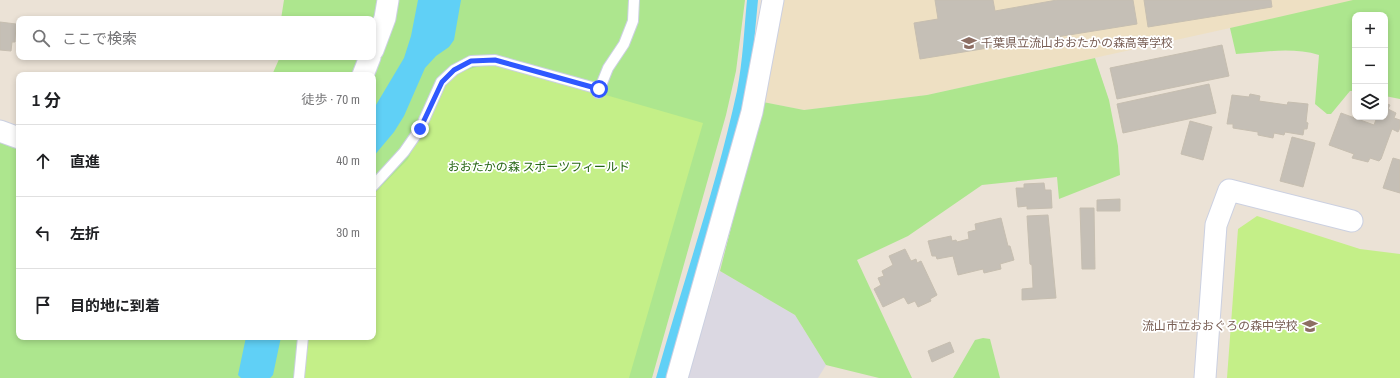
<!DOCTYPE html>
<html lang="ja">
<head>
<meta charset="utf-8">
<style>
	body { margin:0; font-family:"Archivo Narrow","Noto Sans JP",sans-serif; background:#f2f2f2; color:#202124 }
	.controls { position:absolute; right:12px; top:12px; display:grid; overflow:hidden; border-radius:8px; box-shadow:0 2px 6px #0003 }
	.controls button { width:36px; height:36px; display:grid; place-items:center; padding:0; border:0; border-bottom:1px solid #e0e0e0; background:#fff; color:#202124; font:20px sans-serif }
	.stop { position:absolute; width:12px; height:12px; margin:-9px; border:3px solid #2f58ff; border-radius:50%; background:#fff }
	.stop.end { background:#2f58ff; border-color:#fff; box-shadow:0 1px 4px #0008 }
	.list { margin:0; padding:0; list-style:none }
	h2 { display:flex; justify-content:space-between; align-items:center; height:52px; margin:0; padding:0 16px; font-size:17px }
	h2 small { font-size:13px; font-weight:400; color:#757577 }
	.list li { display:grid; grid-template-columns:26px 1fr auto; gap:12px; align-items:center; box-sizing:border-box; height:72px; padding:0 16px; border-top:1px solid #e0e0e0 }
	.list b { display:block; font-size:15px; white-space:nowrap }
	.list em { font-size:13px; font-style:normal; color:#757577 }
	.icon { flex:none; width:22px; height:22px; fill:none; stroke:currentColor; stroke-width:2; stroke-linecap:round; stroke-linejoin:round }
	.map { position:relative; flex:none; width:1400px; height:378px; overflow:hidden }
	.search { position:absolute; background:#fff; box-shadow:0 2px 6px #0003; left:16px; top:16px; width:360px; height:44px; display:flex; align-items:center; gap:10px; box-sizing:border-box; padding:0 14px; border-radius:8px; color:#757577; font-size:15px }
	.panel { position:absolute; background:#fff; box-shadow:0 2px 6px #0003; left:16px; top:72px; width:360px; height:268px; border-radius:8px }
	.map>svg:first-child { display:block }
	.industrial { fill:#dbd8e2 }
	.education { fill:#eee0c3 }
	.green { fill:#ade68e }
	.pitch { fill:#c4ef88 }
	.water { fill:#60d0f6 }
	.building { fill:#c5bfb6; stroke:#c6beb0 }
	.lines { fill:none; stroke-linecap:round; stroke-linejoin:round }
	.lane-casing { stroke:#cbd0e1; stroke-width:12 }
	.street-casing { stroke:#cbd0e1; stroke-width:23 }
	.lane { stroke:#fff; stroke-width:10 }
	.street { stroke:#fff; stroke-width:21 }
	.route { stroke:#2f58ff; stroke-width:5 }
	.labels { text-anchor:middle; dominant-baseline:central; stroke-width:3.5; stroke-linejoin:round; paint-order:stroke }
	.education-label { font-size:12px; fill:#785e54; stroke:#fff; text-anchor:start }
	.park-label { font-size:12px; fill:#266614; stroke:#fff }
</style>
</head>
<body>
<div class="map">
<svg width="1400" height="378" viewBox="0 0 1400 378">
	<rect width="100%" height="100%" fill="#ebe2d6"/>
	<!-- industrial -->
	<path class="industrial" d="M 720,271 L 795,315 L 826,365 L 818,378 L 687,378 Z"/>
	<!-- education -->
	<path class="education" d="M 783,0 L 1400,0 L 1353,1 L 927,95 L 804,110 L 763,102 Z"/>
	<!-- green -->
	<path class="green" d="M 284,0 L 381,0 L 373,27 L 373,19 L 281,19 Z
		M 394,0 L 745,0 L 736,71 L 726,115 L 652,378 L 0,378 L 0,140 L 19,146 L 19,337 L 373,337 L 373,75 Z
		M 1353,0 L 1400,0 L 1400,99 L 1385,96 L 1385,15 L 1355,15 L 1355,91 L 1350,91 L 1331,114 L 1327,114 L 1315,104 L 1319,55 C 1293,47 1263,52 1236,54 L 1230,28 Z
		M 280,57 L 364,57 L 355,75 L 272,75 Z
		M 1095,58 L 1109,100 L 1118,146 L 1120,175 L 1059,199 L 1057,177 L 982,185 L 908,236 L 857,260 L 912,378 L 879,378 L 826,365 L 795,315 L 720,271 L 763,102 L 804,110 L 927,95 Z
		M 983,338 L 990,339 L 1000,378 L 953,378 L 975,340 Z"/>
	<!-- pitch -->
	<path class="pitch" d="M 486,64 L 512,68 L 703,123 L 629,378 L 304,378 L 307,337 L 373,337 L 373,195 L 408,159 L 443,87 L 454,74 Z
		M 1257,216 L 1360,249 L 1400,254 L 1400,378 L 1227,378 L 1238,229 Z"/>
	<!-- water -->
	<path class="water" d="M 418,0 L 461,0 L 454,40 L 449,47 L 436,56 L 425,68 L 404,116 L 394,132 L 373,157 L 373,110 L 404,58 L 411,36 Z
		M 747,0 L 758,0 L 753,53 L 742,111 L 668,378 L 656,378 C 683,282 716,188 737,91 C 743,60 744,30 747,0 Z
		M 246,337 L 281,337 L 273,375 L 270,378 L 241,378 L 238,375 Z"/>
	<!-- building -->
	<path class="building" d="M 935,0 L 993,0 L 995,11 L 1057,0 L 1133,0 L 1137,24 L 920,59 L 914,23 L 938,19 Z
		M 1144,0 L 1271,0 L 1272,7 L 1148,27 Z
		M 0,22 L 16,24 L 15,42 L 12,42 L 11,51 L 0,50 Z
		M 1222,45 L 1229,76 L 1117,99 L 1110,68 Z
		M 1209,84 L 1216,113 L 1123,133 L 1117,104 Z
		M 1250,94 L 1260,96 L 1259,101 L 1287,105 L 1288,102 L 1308,104 L 1306,122 L 1308,123 L 1307,129 L 1304,129 L 1303,135 L 1285,132 L 1284,135 L 1274,133 L 1273,138 L 1258,135 L 1258,132 L 1233,128 L 1233,124 L 1227,124 L 1232,95 L 1249,97 Z
		M 1385,103 L 1390,105 L 1388,109 L 1396,113 L 1394,118 L 1400,120 L 1400,128 L 1398,132 L 1392,129 L 1381,159 L 1379,161 L 1370,158 L 1368,162 L 1352,158 L 1354,154 L 1329,145 L 1341,113 L 1374,125 L 1377,117 L 1385,117 Z
		M 1190,121 L 1212,127 L 1203,160 L 1181,154 Z
		M 1292,137 L 1315,143 L 1303,187 L 1280,181 Z
		M 1393,158 L 1400,160 L 1400,193 L 1383,188 Z
		M 1044,183 L 1045,190 L 1051,190 L 1052,208 L 1027,209 L 1027,206 L 1018,207 L 1016,188 L 1024,188 L 1024,184 Z
		M 1120,199 L 1120,211 L 1097,211 L 1097,200 Z
		M 1080,208 L 1094,208 L 1095,269 L 1082,269 Z
		M 1048,215 L 1056,298 L 1022,300 L 1022,289 L 1033,288 L 1032,265 L 1030,264 L 1027,216 Z
		M 1001,218 L 1008,246 L 1010,246 L 1014,260 L 1000,264 L 1001,269 L 984,273 L 983,269 L 958,275 L 953,256 L 937,259 L 936,256 L 932,256 L 928,241 L 951,236 L 952,241 L 956,240 L 957,242 L 969,239 L 968,232 L 976,230 L 975,224 Z
		M 905,249 L 911,261 L 916,259 L 917,263 L 921,261 L 937,295 L 930,299 L 931,301 L 918,307 L 915,301 L 908,304 L 904,297 L 883,307 L 874,289 L 881,285 L 878,278 L 884,276 L 882,271 L 893,265 L 889,256 Z
		M 950,342 L 954,352 L 932,362 L 928,351 Z"/>
	<g class="lines">
		<!-- lane casing -->
		<g class="lane-casing">
			<path id="lane" d="M 598,93 L 608,68 L 624,44 L 633,21 L 634,0
				M 373,186 L 404,152 L 420,129 L 441,82 L 454,70 L 471,61 L 495,60 L 599,89
				M 299,378 L 303,337"/>
		</g>
		<!-- street casing -->
		<g class="street-casing">
			<path id="street" d="M 373,50 L 385,18 L 388,0
				M 363,75 L 370,57
				M 0,131 L 19,138
				M 677,378 L 752,112 L 773,0
				M 1205,378 L 1216,225 L 1229,190 L 1352,221"/>
		</g>
		<!-- lane -->
		<use href="#lane" class="lane"/>
		<!-- street -->
		<use href="#street" class="street"/>
	</g>
	<g class="lines">
		<!-- route -->
		<path class="route" d="M 420,129 L 442,82 L 454,70 L 471,61 L 495,60 L 599,89"/>
	</g>
	<!-- icons -->
	<defs>
		<g id="school-bare" transform="scale(1.2)"><path d="M0-5L7-2L0 1L-7-2ZM-4 1L0 2.5L4 1V4Q0 6-4 4Z" fill="#8d6e63" stroke="#fff" stroke-width="2.5" paint-order="stroke"/></g>
	</defs>
	<g fill-rule="evenodd">
		<use href="#school-bare" x="969" y="43"/>
		<use href="#school-bare" x="1310" y="326"/>
	</g>
	<g class="labels">
		<!-- education labels -->
		<g class="education-label">
			<text x="981" y="43">千葉県立流山おおたかの森高等学校</text>
			<text x="1298" y="326" text-anchor="end">流山市立おおぐろの森中学校</text>
		</g>
		<!-- park labels -->
		<g class="park-label">
			<text x="539" y="167">おおたかの森 スポーツフィールド</text>
		</g>
	</g>
</svg>
<div class="controls">
<button>+</button>
<button>−</button>
<button><svg class="icon" aria-label="layers" viewBox="0 0 24 24"><path d="M12 4l9 5-9 5-9-5zM3 14l9 5 9-5"/></svg></button>
</div>
<div class="stop" style="left:599px;top:89px"></div>
<div class="stop end" style="left:420px;top:129px"></div>
<div class="search"><svg class="icon" aria-label="search" viewBox="0 0 24 24"><circle cx="10" cy="10" r="6"/><path d="M15 15l6 6"/></svg>ここで検索</div>
<section class="panel">
<h2>1 分<small>徒歩 · 70 m</small></h2>
<ul class="list">
<li><svg class="icon" aria-label="ahead" viewBox="0 0 24 24"><path d="M12 20V5M6 11l6-6 6 6"/></svg><div><b>直進</b></div><em>40 m</em></li>
<li><svg class="icon" aria-label="left" viewBox="0 0 24 24"><path d="M17 20v-9H6M10 6l-5 5 5 5"/></svg><div><b>左折</b></div><em>30 m</em></li>
<li><svg class="icon" aria-label="arrive" viewBox="0 0 24 24"><path d="M6 21V4h12l-3 4 3 4H6"/></svg><div><b>目的地に到着</b></div></li>
</ul>
</section>
</div>
</body>
</html>
